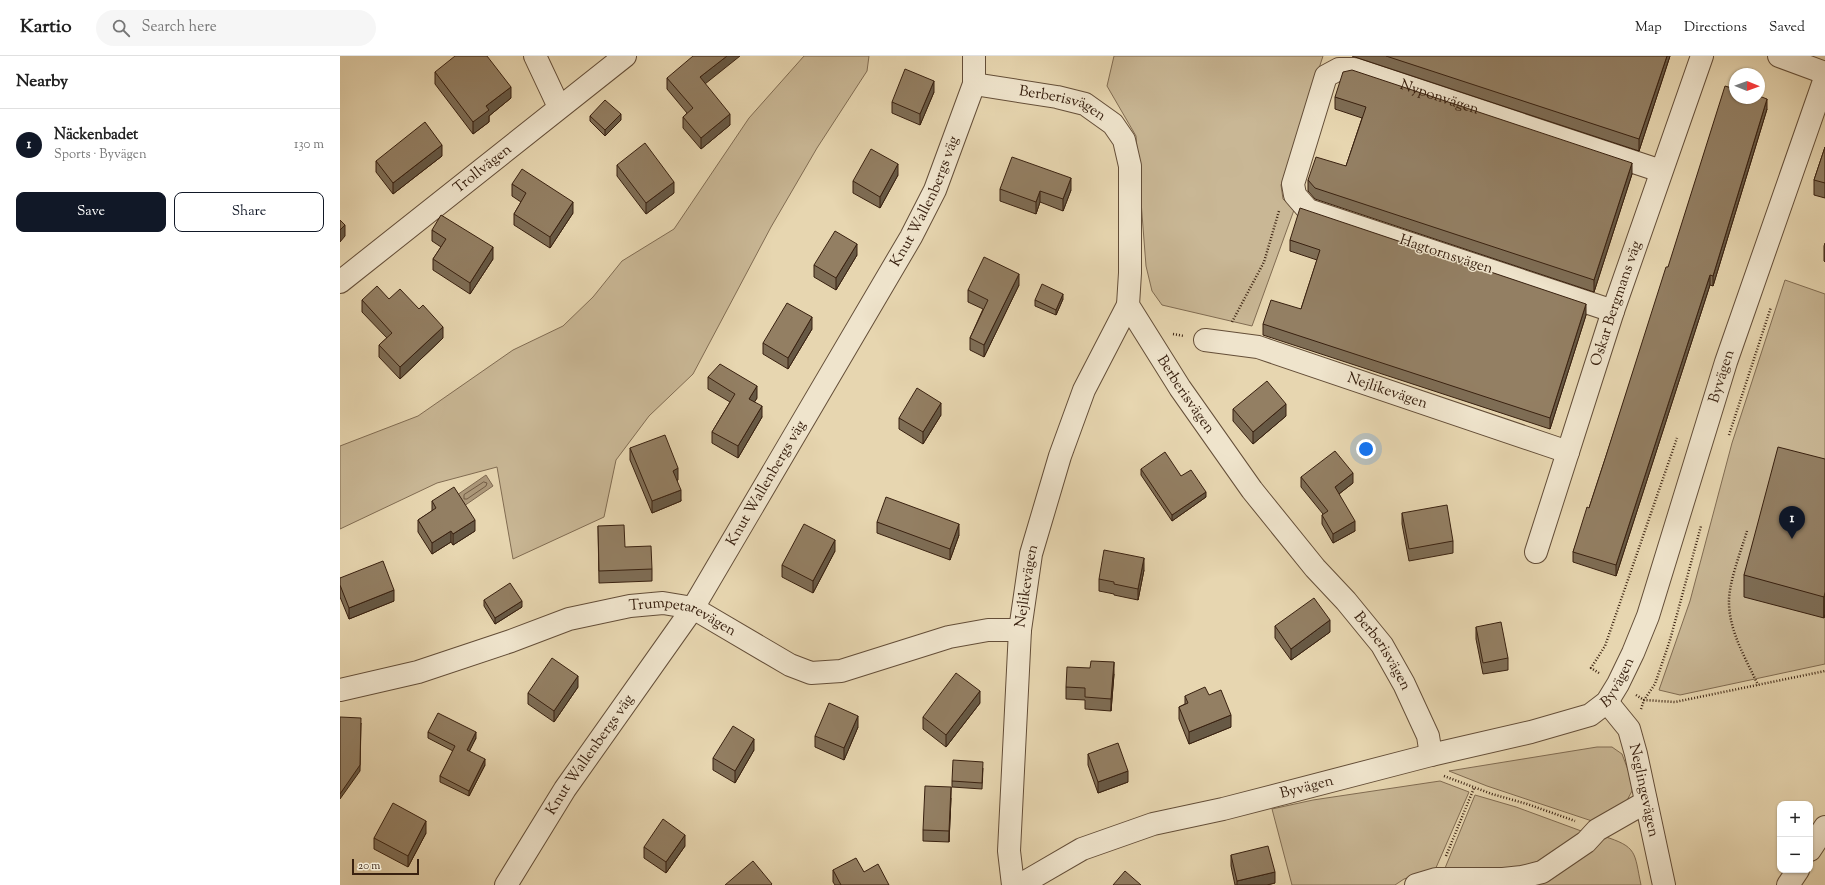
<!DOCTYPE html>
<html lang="en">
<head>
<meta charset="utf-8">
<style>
	body { margin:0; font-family:"Sorts Mill Goudy",serif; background:#f6f6f6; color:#222 }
	.controls { position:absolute; right:12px; bottom:12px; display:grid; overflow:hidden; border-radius:8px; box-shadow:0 1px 3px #0004 }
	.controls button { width:36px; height:36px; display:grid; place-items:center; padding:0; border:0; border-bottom:1px solid #e0e0e0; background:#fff; color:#222; font:20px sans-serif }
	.compass { position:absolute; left:1389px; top:12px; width:36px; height:36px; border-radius:50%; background:#fff; box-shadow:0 1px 3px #0004; rotate:91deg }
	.scale { position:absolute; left:12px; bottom:10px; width:67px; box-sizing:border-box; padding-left:4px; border:2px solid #392110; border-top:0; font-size:11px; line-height:14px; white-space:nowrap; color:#392110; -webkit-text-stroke:3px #efe4cc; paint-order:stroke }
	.you { position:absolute; left:1026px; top:393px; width:14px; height:14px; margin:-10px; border:3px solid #fff; border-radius:50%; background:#1a73e8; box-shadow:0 0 0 6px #1a73e833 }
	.badge { display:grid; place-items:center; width:26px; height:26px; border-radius:50%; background:#111827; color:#fff; font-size:13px; font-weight:700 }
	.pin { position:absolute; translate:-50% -33px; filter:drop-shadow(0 1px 2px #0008) }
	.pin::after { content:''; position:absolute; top:21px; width:14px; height:12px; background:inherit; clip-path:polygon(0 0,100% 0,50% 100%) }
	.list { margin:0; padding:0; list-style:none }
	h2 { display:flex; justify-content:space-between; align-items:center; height:52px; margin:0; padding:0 16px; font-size:17px }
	h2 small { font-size:13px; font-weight:400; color:#767676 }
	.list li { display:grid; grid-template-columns:26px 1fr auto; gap:12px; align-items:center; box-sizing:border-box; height:72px; padding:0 16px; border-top:1px solid #e0e0e0 }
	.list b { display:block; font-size:15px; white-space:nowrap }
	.list p { margin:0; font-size:13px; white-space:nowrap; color:#767676 }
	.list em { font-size:13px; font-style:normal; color:#767676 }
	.actions { display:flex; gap:8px; padding:12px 16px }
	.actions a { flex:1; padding:9px 0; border:1px solid #111827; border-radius:8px; text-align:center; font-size:14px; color:#111827 }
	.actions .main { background:#111827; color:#fff }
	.icon { flex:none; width:22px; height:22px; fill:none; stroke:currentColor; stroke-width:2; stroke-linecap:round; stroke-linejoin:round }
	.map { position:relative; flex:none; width:1485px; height:829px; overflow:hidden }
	header { display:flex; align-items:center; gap:24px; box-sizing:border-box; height:56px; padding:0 20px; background:#fff; border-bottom:1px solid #e0e0e0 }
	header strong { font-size:19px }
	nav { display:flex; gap:22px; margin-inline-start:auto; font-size:14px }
	.search { width:280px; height:36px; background:#f6f6f6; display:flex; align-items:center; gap:10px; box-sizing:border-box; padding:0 14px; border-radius:22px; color:#767676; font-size:15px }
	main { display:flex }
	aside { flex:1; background:#fff }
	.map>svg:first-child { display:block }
	.green { fill:#c9b795; stroke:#816c52 }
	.water { fill:#ac987a; stroke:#7e6850 }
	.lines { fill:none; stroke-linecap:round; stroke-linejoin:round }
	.shore { stroke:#725c45; stroke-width:1 }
	.minor-casing { stroke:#644e38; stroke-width:24 }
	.path { stroke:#392110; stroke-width:2.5; stroke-dasharray:1 2; stroke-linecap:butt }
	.minor { stroke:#efe4cc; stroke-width:22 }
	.wall { fill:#7e6d55; stroke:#392110 }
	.shaded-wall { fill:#675945; stroke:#392110 }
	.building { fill:#937f63; stroke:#392110 }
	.labels { text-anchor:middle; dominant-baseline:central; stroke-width:3; stroke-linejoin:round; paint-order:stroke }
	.street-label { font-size:15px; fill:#392110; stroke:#efe4cc }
</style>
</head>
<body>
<header>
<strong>Kartio</strong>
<div class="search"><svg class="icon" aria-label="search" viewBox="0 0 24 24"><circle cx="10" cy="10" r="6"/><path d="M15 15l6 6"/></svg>Search here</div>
<nav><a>Map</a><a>Directions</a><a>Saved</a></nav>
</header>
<main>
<aside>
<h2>Nearby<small></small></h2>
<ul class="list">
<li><span class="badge">1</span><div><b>Näckenbadet</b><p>Sports · Byvägen</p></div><em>130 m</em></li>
</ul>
<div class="actions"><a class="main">Save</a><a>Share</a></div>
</aside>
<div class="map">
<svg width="1485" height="829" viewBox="0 0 1485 829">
	<rect width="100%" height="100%" fill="#e7d6b0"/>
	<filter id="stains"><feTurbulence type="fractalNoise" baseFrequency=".005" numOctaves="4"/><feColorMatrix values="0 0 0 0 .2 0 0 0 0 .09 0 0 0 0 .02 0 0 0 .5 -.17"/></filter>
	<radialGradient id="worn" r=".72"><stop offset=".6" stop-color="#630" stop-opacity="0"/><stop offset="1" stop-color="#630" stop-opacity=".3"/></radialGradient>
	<!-- green -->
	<path class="green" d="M 464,0 L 529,0 L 527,15 L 477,92 L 431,171 L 353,318 L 309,360 L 276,404 L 264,461 L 173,503 L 157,411 L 97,427 L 0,473 L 0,390 L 78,360 L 173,294 L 223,270 L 253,241 L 282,205 L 334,173 L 409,62 Z
		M 774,0 L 983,0 L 941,129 L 943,143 L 954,154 L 912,270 L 822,249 L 812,235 L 806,210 L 796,80 L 767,30 Z
		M 1445,224 L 1485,238 L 1485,608 L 1340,639 L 1319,634 L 1350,545 L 1392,387 Z
		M 1257,691 L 1272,691 L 1282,698 L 1293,727 L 1292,735 L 1285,748 L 1258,767 L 1147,730 L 1109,715 Z
		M 1100,725 L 1129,736 L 1095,814 L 1064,823 L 1055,829 L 952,829 L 932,753 L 973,744 Z
		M 1135,739 L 1176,751 L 1244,776 L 1215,798 L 1179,815 L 1103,817 Z
		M 1263,780 C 1298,791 1294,796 1301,829 L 1192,829 Z"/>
	<!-- water -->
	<path class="water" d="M 146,419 L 153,430 L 124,450 L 117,439 Z"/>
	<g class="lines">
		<!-- shore -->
		<path class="shore" d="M 144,426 L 147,427 L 146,430 L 127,443 L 124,443 L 124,439 Z"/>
		<!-- minor casing -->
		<g class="minor-casing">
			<g id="minor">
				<path d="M 195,0 L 219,51"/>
				<path d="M 1439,0 L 1485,17"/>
				<path id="s1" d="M 634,28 L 717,41 L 745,48 L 773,68 L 784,84 L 790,110 L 790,217 L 788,249 L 840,332 L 912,434 L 975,512 L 1006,545 L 1042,589 L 1064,628 L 1088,680 L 1091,699"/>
				<path id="s2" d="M 0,226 L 285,0"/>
				<path id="s3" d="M 1273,255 L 968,154 L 955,139 L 953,128 L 986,20 L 999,13 L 1014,13 L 1321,115"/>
				<path id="s4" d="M 865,284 L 918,291 L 1228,396"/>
				<path id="s5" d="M 1196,496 L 1273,255 L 1362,0"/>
				<path id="s6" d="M 0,634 L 78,616 L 171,585 L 229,563 L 290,550 L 323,547 L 353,552 L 450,609 L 471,617 L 501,615 L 609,581 L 648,574 L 680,574"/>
				<path id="s7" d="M 1267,646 L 1289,673 L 1296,698 L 1324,829"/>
				<path d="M 1470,794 L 1485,771"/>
				<path id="s8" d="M 166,829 L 225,733 L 353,552 L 571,181 L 595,134 L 634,28 L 634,0"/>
				<path id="s9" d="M 673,829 L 669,795 L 680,574 L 691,498 L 720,400 L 744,334 L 788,249"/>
				<path id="s10" d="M 680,829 L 742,793 L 813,768 L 883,753 L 1091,699 L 1191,676 L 1250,659 L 1267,646 L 1278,628 L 1293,597 L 1308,560 L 1386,306 L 1485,22"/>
				<path d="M 1076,829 L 1096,823 L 1163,823 L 1182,821 L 1202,816 L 1246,786 L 1257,774 L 1306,746"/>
				<path d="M 1448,829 L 1458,814"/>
			</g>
		</g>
		<!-- path -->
		<path class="path" d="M 892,266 L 924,206 L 939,155
			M 833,278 L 844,280
			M 1389,379 L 1431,251
			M 1407,475 C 1401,495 1388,528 1389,548 C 1390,577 1406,603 1418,629
			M 1259,617 L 1251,612 L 1265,590 L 1337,382
			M 1296,639 L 1304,644 L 1335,646 L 1485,615
			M 1301,653 L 1304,644 L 1315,628 L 1330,584 L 1361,470
			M 1104,720 L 1152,738 L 1187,748 L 1235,765
			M 1106,800 L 1134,732"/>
		<!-- minor -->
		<use href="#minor" class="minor"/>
	</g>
	<!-- wall -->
	<path class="wall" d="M 1012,0 L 1330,0 L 1299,95 Z
		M 95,16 L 171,42 L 149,60 L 149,66 L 133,78 L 95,28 Z
		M 327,22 L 365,28 L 390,69 L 361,93 L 343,72 L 343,61 L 347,57 L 327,33 Z
		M 594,36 L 580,69 L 552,57 L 552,46 Z
		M 995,41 L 1292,118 L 1254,236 L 975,143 L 968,135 L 968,124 L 1006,110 L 1022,62 L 995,53 Z
		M 1427,53 L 1373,230 L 1370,229 L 1276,520 L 1233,506 L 1233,496 L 1249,452 L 1328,211 Z
		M 250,60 L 281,64 L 265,80 L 250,65 Z
		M 1485,91 L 1485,142 L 1474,139 L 1474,124 Z
		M 102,100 L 53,138 L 36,116 L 36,105 Z
		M 277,109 L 334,137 L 306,158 L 277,120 Z
		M 558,119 L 540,152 L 513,137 L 513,125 Z
		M 172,128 L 233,157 L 210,192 L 174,169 L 174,158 L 181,146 L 172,140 Z
		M 660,133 L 731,134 L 723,155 L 700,146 L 696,158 L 660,145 Z
		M 92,174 L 153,203 L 130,238 L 93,214 L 93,203 L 101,191 L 92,185 Z
		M 950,184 L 1246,259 L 1210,373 L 923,279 L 923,268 L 961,253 L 977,204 L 950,195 Z
		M 1485,187 L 1485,206 L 1484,205 L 1484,190 Z
		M 517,199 L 496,234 L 474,221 L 474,209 Z
		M 679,229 L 644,301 L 630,294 L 630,282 L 643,253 L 628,246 L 628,234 Z
		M 49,243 L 103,282 L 60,323 L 39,301 L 39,289 L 47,282 L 22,256 L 22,244 Z
		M 723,243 L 716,259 L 695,250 L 695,244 Z
		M 472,273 L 448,313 L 423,298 L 423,287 Z
		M 368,321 L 417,342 L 414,346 L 422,361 L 398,402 L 372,387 L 372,376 L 390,346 L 368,333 Z
		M 893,353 L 946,360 L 913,388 L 893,365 Z
		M 601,359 L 583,388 L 559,373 L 559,362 Z
		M 290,392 L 338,424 L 337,424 L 341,445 L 312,457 L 290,404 Z
		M 1485,403 L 1484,562 L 1404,541 L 1404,519 Z
		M 801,413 L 841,420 L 866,441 L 832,465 L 801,419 Z
		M 961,421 L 1013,427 L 999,438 L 1015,475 L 993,487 L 982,468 L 982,459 L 983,458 L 961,431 Z
		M 92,445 L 135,475 L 113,489 L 111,486 L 92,498 L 78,476 L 78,464 L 92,455 Z
		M 1062,457 L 1113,485 L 1113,497 L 1069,505 L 1062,468 Z
		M 537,466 L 619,479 L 610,504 L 537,477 Z
		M 258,470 L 285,491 L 312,513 L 312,525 L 259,527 Z
		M 495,495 L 473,537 L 442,521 L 442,509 Z
		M 804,514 L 798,544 L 774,539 L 774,538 L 759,535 L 759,523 Z
		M 0,522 L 54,545 L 9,563 L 0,541 Z
		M 144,544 L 182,551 L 155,568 L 144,550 Z
		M 935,570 L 990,576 L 951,604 L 935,582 Z
		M 1136,571 L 1168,602 L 1168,614 L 1143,618 L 1136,583 Z
		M 774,618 L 771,655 L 745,653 L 745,644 L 726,643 L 726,631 Z
		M 238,631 L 214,666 L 188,648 L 188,637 Z
		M 845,640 L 891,671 L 849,688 L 839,663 L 839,651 L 845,648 Z
		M 640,647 L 606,691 L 583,673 L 583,661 Z
		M 518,671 L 504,704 L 475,691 L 475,680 Z
		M 88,676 L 136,682 L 129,695 L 145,709 L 129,740 L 100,726 L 100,720 L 113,695 L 88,682 Z
		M 414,694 L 395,727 L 373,714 L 373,702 Z
		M 748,698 L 788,726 L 758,737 L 748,709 Z
		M 643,712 L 642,733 L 612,731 L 612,725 Z
		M 611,742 L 609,786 L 583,785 L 583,774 Z
		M 86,777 L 68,811 L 34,793 L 34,782 Z
		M 345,790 L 326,817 L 304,802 L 304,791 Z
		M 891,799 L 935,827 L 927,829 L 895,829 L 891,810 Z
		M 493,814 L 524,816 L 549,829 L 495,829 L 493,826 Z"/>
	<!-- shaded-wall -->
	<path class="shaded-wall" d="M 387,0 L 400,0 L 360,32 L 360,21 Z
		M 1327,0 L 1330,0 L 1299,95 L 1299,83 Z
		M 594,25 L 594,36 L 580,69 L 580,58 Z
		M 171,31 L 171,42 L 149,60 L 149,66 L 133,78 L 133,66 L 146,50 Z
		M 1427,43 L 1427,53 L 1373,230 L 1373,220 Z
		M 281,58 L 281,64 L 265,80 L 265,74 Z
		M 390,58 L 390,69 L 361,93 L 361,82 Z
		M 102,89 L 102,100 L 53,138 L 53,127 Z
		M 1292,107 L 1292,118 L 1254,236 L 1254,224 Z
		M 558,108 L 558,119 L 540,152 L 540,141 Z
		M 731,122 L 731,134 L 723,155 L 723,143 Z
		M 334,126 L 334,137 L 306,158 L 306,147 Z
		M 700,135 L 700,146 L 696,158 L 696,146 Z
		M 233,146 L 233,157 L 210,192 L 210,181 Z
		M 5,169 L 5,180 L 0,186 L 0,174 Z
		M 517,188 L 517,199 L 496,234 L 496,222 Z
		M 153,191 L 153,203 L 130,238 L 130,227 Z
		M 679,218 L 679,229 L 644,301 L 644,289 Z
		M 1370,219 L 1370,229 L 1276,520 L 1276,509 Z
		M 723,238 L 723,243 L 716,259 L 716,254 Z
		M 1246,248 L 1246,259 L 1210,373 L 1210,362 Z
		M 472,261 L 472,273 L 448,313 L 448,302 Z
		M 103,271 L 103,282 L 60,323 L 60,311 Z
		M 417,330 L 417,342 L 409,355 L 409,343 Z
		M 601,347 L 601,359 L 583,388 L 583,376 Z
		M 946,348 L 946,360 L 913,388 L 913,376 Z
		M 422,350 L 422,361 L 398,402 L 398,390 Z
		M 338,412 L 338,424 L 333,426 L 333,415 Z
		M 1013,417 L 1013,427 L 995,441 L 995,431 Z
		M 341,434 L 341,445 L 312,457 L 312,445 Z
		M 866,436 L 866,441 L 832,465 L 832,459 Z
		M 135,464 L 135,475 L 113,489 L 113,478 Z
		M 1015,465 L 1015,475 L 993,487 L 993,478 Z
		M 619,468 L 619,479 L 610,504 L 610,493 Z
		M 111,475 L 111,486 L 92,498 L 92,487 Z
		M 495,484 L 495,495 L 473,537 L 473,525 Z
		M 804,502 L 804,514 L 798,544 L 798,533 Z
		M 54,534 L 54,545 L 9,563 L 9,552 Z
		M 1485,536 L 1485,558 L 1484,562 L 1484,541 Z
		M 182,545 L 182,551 L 155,568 L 155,562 Z
		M 990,564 L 990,576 L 951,604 L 951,593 Z
		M 774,606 L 774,618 L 771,655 L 771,643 Z
		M 238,620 L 238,631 L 214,666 L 214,655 Z
		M 640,635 L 640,647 L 606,691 L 606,679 Z
		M 891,659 L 891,671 L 849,688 L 849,676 Z
		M 518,660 L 518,671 L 504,704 L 504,692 Z
		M 21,667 L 20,715 L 0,743 L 0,738 Z
		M 136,676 L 136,682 L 127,700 L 127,694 Z
		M 414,683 L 414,694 L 395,727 L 395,715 Z
		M 145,703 L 145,709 L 129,740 L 129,735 Z
		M 788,715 L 788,726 L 758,737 L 758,726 Z
		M 611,731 L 611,742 L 609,786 L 609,775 Z
		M 86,765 L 86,777 L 68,811 L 68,800 Z
		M 345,779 L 345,790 L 326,817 L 326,806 Z
		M 935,816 L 935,827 L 927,829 L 897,829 L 897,825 Z"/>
	<!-- building -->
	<path class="building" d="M 115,0 L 147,0 L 171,31 L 146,50 L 149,54 L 133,66 L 95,16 Z
		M 353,0 L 387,0 L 360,21 L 390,58 L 361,82 L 343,61 L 353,52 L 327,22 Z
		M 1046,0 L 1327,0 L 1299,83 Z
		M 565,13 L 594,25 L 580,58 L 552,46 Z
		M 1012,14 L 1292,107 L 1254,224 L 975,132 L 968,124 L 976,101 L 1006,110 L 1026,51 L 995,41 L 1003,16 Z
		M 1385,30 L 1395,33 L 1395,42 L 1419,42 L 1419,40 L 1427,43 L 1373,220 L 1370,219 L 1276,509 L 1233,496 L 1247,451 L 1249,452 L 1265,403 L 1326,211 L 1328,211 Z
		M 265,44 L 281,58 L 265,74 L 250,60 Z
		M 85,66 L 102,89 L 53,127 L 36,105 Z
		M 305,87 L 334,126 L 306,147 L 277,109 Z
		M 1485,91 L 1485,127 L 1474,124 Z
		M 531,93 L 558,108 L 540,141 L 513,125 Z
		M 672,101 L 731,122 L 723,143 L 700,135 L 696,146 L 660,133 Z
		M 182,113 L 233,146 L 210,181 L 174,158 L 186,137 L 172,128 Z
		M 960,152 L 1246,248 L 1210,362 L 923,268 L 931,244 L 961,253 L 980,194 L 950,184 Z
		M 101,159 L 153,191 L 130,227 L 93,203 L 106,183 L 92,174 Z
		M 0,164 L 5,169 L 0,174 Z
		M 495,175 L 517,188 L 496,222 L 474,209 Z
		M 644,201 L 679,218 L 644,289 L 630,282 L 648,244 L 628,234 Z
		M 702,228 L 723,238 L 716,254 L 695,244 Z
		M 37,230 L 49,243 L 60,233 L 79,253 L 83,249 L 103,271 L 60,311 L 39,289 L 52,277 L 22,244 Z
		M 447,247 L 472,261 L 448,302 L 423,287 Z
		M 380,308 L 417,330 L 409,343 L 422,350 L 398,390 L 372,376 L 395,338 L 368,321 Z
		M 927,325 L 946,348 L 913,376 L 893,353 Z
		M 577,332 L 601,347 L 583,376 L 559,362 Z
		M 325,379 L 338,412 L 333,415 L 341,434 L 312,445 L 290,392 Z
		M 1438,391 L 1485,403 L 1485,536 L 1484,541 L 1404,519 Z
		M 995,395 L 1013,417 L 995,431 L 1015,465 L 993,478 L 982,459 L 988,455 L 961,421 Z
		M 825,396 L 841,420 L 851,414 L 866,436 L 832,459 L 801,413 Z
		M 114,431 L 135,464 L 113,478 L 111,475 L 92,487 L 78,464 L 96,452 L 92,445 Z
		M 546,441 L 619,468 L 610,493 L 537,466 Z
		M 1107,449 L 1113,485 L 1069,493 L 1062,457 Z
		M 464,468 L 495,484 L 473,525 L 442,509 Z
		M 284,469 L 285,491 L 311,490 L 312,513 L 259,515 L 258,470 Z
		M 764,494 L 804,502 L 798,533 L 774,528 L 774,526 L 759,523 Z
		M 43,505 L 54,534 L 9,552 L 0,529 L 0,522 Z
		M 170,527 L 182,545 L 155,562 L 144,544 Z
		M 974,542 L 990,564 L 951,593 L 935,570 Z
		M 1161,566 L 1168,602 L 1143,607 L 1136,571 Z
		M 212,602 L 238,620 L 214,655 L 188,637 Z
		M 751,605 L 774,606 L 771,643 L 745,641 L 745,632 L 726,631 L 727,611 L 750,612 Z
		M 616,617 L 640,635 L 606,679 L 583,661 Z
		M 865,631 L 869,639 L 881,634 L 891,659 L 849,676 L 839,651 L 848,647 L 845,640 Z
		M 489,647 L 518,660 L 504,692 L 475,680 Z
		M 98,657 L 136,676 L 127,694 L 145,703 L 129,735 L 100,720 L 115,690 L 88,676 Z
		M 0,661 L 21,662 L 20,709 L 0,738 Z
		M 393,670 L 414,683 L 395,715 L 373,702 Z
		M 778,687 L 788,715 L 758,726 L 748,698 Z
		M 613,704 L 643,706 L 642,727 L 612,725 Z
		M 585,730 L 611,731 L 609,775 L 583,774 Z
		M 53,747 L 86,765 L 68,800 L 34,782 Z
		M 323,763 L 345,779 L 326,806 L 304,791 Z
		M 928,790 L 935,816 L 897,825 L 891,799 Z
		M 516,802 L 524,816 L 538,808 L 549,829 L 501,829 L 493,814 Z
		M 413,805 L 432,828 L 431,829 L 385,829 Z
		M 785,815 L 801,829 L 773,829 Z"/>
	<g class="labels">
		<!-- street labels -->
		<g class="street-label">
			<text stroke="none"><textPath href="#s3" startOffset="585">Nyponvägen</textPath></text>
			<text stroke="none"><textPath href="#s1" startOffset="91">Berberisvägen</textPath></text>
			<text stroke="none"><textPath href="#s2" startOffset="182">Trollvägen</textPath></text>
			<text stroke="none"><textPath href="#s8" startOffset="803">Knut Wallenbergs väg</textPath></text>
			<text transform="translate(1106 199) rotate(18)">Hagtornsvägen</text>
			<text stroke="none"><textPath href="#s5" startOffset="261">Oskar Bergmans väg</textPath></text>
			<text stroke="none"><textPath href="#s10" startOffset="965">Byvägen</textPath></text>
			<text stroke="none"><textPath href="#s4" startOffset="190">Nejlikevägen</textPath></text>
			<text stroke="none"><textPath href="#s1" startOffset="439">Berberisvägen</textPath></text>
			<text stroke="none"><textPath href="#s8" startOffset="479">Knut Wallenbergs väg</textPath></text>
			<text stroke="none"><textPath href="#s9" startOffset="300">Nejlikevägen</textPath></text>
			<text stroke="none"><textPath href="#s6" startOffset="358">Trumpetarevägen</textPath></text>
			<text stroke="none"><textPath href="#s1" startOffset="763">Berberisvägen</textPath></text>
			<text stroke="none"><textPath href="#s10" startOffset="641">Byvägen</textPath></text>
			<text stroke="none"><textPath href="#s8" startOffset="155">Knut Wallenbergs väg</textPath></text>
			<text stroke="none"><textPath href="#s10" startOffset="305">Byvägen</textPath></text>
			<text stroke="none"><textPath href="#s7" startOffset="98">Neglingevägen</textPath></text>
		</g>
	</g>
	<rect width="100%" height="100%" filter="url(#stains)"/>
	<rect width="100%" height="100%" fill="url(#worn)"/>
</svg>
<div class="controls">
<button>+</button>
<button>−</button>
</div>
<svg class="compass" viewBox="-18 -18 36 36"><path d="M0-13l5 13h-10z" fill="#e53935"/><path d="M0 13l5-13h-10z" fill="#767676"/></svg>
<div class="scale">20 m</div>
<div class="you"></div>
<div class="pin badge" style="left:1452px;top:483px">1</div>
</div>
</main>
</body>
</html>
